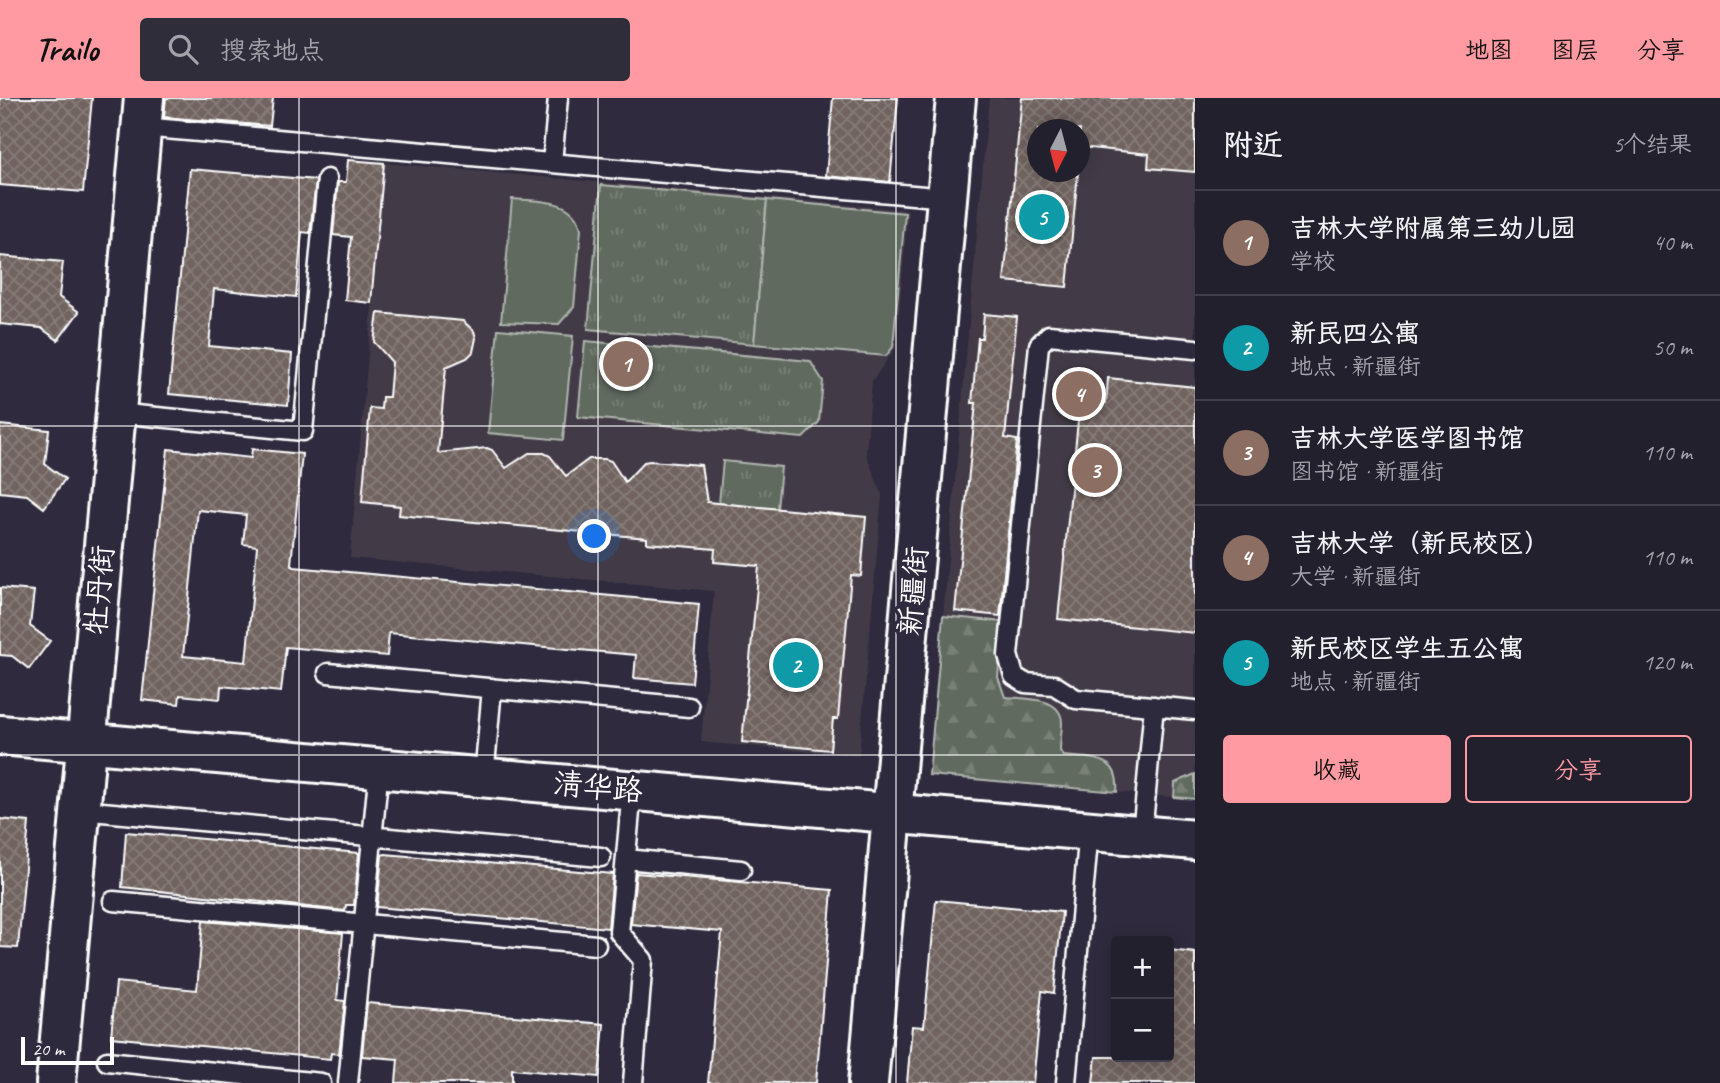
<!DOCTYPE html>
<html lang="zh">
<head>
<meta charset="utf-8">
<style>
	body { margin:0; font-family:Caveat,"LXGW WenKai TC",sans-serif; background:#2f2d3a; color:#f1f3f6 }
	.controls { position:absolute; right:21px; bottom:21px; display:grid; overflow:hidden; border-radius:7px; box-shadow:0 4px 18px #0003 }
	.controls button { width:63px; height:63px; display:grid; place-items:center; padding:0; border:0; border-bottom:2px solid #403e4a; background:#23202e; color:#f1f3f6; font:35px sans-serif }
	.compass { position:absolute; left:1027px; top:21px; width:63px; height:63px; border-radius:50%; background:#23202e; box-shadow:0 4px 18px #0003; rotate:186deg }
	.scale { position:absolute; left:21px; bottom:18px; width:93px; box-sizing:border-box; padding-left:7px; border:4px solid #fff; border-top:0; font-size:19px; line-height:24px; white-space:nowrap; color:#fff; -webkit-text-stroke:5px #2f2a3d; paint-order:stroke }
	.you { position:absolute; left:595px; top:439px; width:24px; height:24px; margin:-18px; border:5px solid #fff; border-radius:50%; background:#1a73e8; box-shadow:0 0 0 10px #1a73e833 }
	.badge { display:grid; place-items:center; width:46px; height:46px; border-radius:50%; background:#ff9aa2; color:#fff; font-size:23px; font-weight:700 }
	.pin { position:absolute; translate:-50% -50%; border:4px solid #fff; box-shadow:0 2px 7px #0006 }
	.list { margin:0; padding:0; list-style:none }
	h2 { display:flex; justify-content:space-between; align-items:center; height:91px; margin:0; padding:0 28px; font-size:30px }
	h2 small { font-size:23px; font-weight:400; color:#a3a3aa }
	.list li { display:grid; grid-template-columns:46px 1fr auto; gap:21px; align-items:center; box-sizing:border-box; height:105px; padding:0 28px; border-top:2px solid #403e4a }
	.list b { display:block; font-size:26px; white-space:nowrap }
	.list p { margin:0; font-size:23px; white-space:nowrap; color:#a3a3aa }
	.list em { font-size:23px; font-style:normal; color:#a3a3aa }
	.actions { display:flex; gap:14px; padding:21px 28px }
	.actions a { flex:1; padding:16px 0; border:2px solid #ff9aa2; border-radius:7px; text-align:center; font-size:24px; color:#ff9aa2 }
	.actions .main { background:#ff9aa2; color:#111 }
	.icon { flex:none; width:38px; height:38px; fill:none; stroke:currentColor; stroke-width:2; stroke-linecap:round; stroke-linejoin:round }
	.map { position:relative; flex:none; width:1195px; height:985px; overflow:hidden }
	header { display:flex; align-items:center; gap:42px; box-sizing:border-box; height:98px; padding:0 35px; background:#ff9aa2; color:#111 }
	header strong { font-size:33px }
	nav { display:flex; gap:38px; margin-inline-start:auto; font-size:24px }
	.search { width:490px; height:63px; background:#2f2d3a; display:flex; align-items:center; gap:18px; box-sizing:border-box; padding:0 24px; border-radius:7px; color:#a3a3aa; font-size:26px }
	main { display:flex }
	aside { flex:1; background:#23202e }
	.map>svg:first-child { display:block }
	.built { fill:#433b47; fill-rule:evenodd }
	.grass { fill:url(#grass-tufts); stroke:#b0b5af; stroke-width:2 }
	.forest { fill:url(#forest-firs); stroke:#b0b5af; stroke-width:2 }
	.pitch { fill:#616b5f; stroke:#b0b5af; stroke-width:2 }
	.building { fill:url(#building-cross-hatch); stroke:#fff; stroke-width:2; fill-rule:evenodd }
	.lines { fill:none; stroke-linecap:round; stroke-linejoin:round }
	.lane-casing { stroke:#fff; stroke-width:23 }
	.secondary-casing { stroke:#fff; stroke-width:44 }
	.lane { stroke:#2f2a3d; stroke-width:18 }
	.secondary { stroke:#2f2a3d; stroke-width:38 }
	.grid { fill:none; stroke:#fff; stroke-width:2; stroke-opacity:0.55 }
	.labels { text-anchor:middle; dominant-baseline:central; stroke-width:7; stroke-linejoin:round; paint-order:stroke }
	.street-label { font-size:30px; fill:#fff; stroke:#2f2a3d }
</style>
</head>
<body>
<header>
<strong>Trailo</strong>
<div class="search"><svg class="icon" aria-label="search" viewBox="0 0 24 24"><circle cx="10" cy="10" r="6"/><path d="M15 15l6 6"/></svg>搜索地点</div>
<nav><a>地图</a><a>图层</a><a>分享</a></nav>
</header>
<main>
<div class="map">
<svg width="1195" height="985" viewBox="0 0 1195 985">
	<defs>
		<pattern id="grass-tufts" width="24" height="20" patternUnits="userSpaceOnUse" patternTransform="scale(1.75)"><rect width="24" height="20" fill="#616b5f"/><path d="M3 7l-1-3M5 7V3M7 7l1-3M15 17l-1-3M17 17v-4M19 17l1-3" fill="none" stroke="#798177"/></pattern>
		<pattern id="forest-firs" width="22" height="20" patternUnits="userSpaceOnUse" patternTransform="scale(1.75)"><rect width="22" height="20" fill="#616b5f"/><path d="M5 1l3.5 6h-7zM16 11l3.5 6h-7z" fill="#798177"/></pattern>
		<pattern id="building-cross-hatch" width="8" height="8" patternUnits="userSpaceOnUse" patternTransform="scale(1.75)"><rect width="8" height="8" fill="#71645f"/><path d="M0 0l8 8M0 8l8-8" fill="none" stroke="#867b77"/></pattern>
	</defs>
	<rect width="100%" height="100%" fill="#2f2a3d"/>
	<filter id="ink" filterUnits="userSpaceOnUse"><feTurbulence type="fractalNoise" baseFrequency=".0143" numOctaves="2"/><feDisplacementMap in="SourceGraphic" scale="14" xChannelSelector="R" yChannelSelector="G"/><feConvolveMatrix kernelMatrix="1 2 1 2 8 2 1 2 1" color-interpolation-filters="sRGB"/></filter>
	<g filter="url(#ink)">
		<!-- built -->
		<path class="built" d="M 989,0 L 1195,0 L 1195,701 L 929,677 ZM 1038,32 L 1080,32 L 1080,74 L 1038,74 Z
			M 385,65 L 908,112 L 896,249 L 872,283 L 866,356 L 882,397 L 859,658 L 701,644 L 714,493 L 350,460 Z"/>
		<!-- grass -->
		<path class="grass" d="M 601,87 L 767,102 L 754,246 L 588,231 Z
			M 585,243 L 810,263 L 823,283 L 819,324 L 803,340 L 578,319 Z
			M 723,363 L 781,369 L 777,411 L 719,405 Z"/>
		<!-- forest -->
		<path class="forest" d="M 943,518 L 1003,524 L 998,579 L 1005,599 C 1024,601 1061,598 1062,624 C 1062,633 1060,643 1060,653 L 1064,658 C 1093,661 1120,657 1117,694 L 929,677 Z
			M 1195,676 L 1195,701 L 1174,699 L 1175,685 Z"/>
		<!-- pitch -->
		<path class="pitch" d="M 512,101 C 539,104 573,99 581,131 L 574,209 L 559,226 L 501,224 Z
			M 767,102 L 905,115 L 893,249 L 886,258 L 754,246 Z
			M 498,231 L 573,238 L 563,342 L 488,335 Z"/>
		<!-- building -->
		<path class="building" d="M 0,0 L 92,0 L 83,94 L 0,87 Z
			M 166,0 L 273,0 L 270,28 L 164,19 Z
			M 833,0 L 898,0 L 890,84 L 826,78 Z
			M 1022,0 L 1195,0 L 1195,74 L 1148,70 L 1149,56 L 1081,49 L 1080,60 L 1080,32 L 1038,32 L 1038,74 L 1078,74 L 1067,189 L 1004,183 Z
			M 348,62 L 384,65 L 371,205 L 345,202 L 351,139 L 333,137 L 338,84 L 346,84 Z
			M 190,71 L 316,82 L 310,135 L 302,134 L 296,199 L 214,191 L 209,248 L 292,256 L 288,307 L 169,296 Z
			M 0,158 L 63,164 L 59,199 L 79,214 L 58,242 L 41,230 L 0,226 Z
			M 378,215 L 463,223 L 474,233 L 476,240 L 473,254 L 467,260 L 446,269 L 438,355 L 487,350 L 492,352 L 506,370 L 529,355 L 544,355 L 550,358 L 566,378 L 589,361 L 605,361 L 611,363 L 625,384 L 644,364 L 650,363 L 701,367 L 707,404 L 866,419 L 861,478 L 851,477 L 838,621 L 833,621 L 830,652 L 742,644 L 759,468 L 714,464 L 715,451 L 647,445 L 647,440 L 399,417 L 400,408 L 362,404 L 370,310 L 381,311 L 382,299 L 389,299 L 392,264 L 374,244 Z
			M 984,216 L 1017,219 L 1005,340 L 1017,342 L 1000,518 L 955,513 L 976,305 L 972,305 L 978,240 L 982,240 Z
			M 1108,280 L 1195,289 L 1195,535 L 1058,521 L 1080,303 L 1106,305 Z
			M 0,327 L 49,332 L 45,366 L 65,381 L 44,410 L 27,397 L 0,394 Z
			M 168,351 L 251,360 L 252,351 L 302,356 L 291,466 L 294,469 L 699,506 L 692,585 L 634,580 L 636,557 L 389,535 L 387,558 L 286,549 L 281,594 L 221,588 L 220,601 L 180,597 L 179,606 L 142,602 ZM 198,412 L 246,417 L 243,446 L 257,448 L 246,564 L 183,558 Z
			M 0,490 L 34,493 L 30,528 L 50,543 L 29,571 L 12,558 L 0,557 Z
			M 0,721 L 29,724 L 18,850 L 0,849 Z
			M 126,734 L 359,755 L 354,807 L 346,807 L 345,813 L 122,789 Z
			M 385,756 L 613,776 L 608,830 L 377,809 L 382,757 Z
			M 636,775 L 832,792 L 816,985 L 708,985 L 722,834 L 631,826 Z
			M 936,802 L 1062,814 L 1054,895 L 1042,893 L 1033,985 L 907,985 L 912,928 L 924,929 Z
			M 203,823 L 343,835 L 337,902 L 345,903 L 339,956 L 331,955 L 330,961 L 111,939 L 116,884 L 197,892 Z
			M 1169,852 L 1195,855 L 1195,985 L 1093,985 L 1096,959 L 1169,959 Z
			M 367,905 L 604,926 L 599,979 L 512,971 L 512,985 L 396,985 L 398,961 L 362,958 Z"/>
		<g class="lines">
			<!-- lane casing -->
			<g class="lane-casing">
				<path id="lane" d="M 142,29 L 947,100
					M 552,65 L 558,0
					M 1195,251 L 1049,237 L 1039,247 L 1008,557 L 1014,578 L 1025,585 L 1054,587 L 1076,601 L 1195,612
					M 115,315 L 303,333 L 327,81
					M 328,575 L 689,609
					M 484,679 L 492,590
					M 632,692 L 619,834 L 643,862 L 633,985
					M 80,712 L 601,759
					M 1142,737 L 1154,608
					M 626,761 L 741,772
					M 113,803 L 596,847
					M 107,963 L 321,985
					M 348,985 L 379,670
					M 1066,985 L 1089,732"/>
			</g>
			<!-- secondary casing -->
			<g class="secondary-casing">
				<path id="secondary" d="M 0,637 L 1195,742
					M 56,985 L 144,0
					M 868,985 L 956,0"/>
			</g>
			<!-- lane -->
			<use href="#lane" class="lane"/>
			<!-- secondary -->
			<use href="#secondary" class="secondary"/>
		</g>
	</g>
	<!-- grid -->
	<path class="grid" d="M 299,0 L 299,985M 598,0 L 598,985M 896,0 L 896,985M 0,328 L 1195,328M 0,657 L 1195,657"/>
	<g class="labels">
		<!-- street labels -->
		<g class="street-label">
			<text transform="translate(99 492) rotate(-85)">牡丹街</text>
			<text transform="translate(913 493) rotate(-85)">新疆街</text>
			<text transform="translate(598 689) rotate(5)">清华路</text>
		</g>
	</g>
</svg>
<div class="controls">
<button>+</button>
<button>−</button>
</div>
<svg class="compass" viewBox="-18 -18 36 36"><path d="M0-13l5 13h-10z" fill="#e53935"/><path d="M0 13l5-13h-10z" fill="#a3a3aa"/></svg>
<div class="scale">20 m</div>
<div class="you"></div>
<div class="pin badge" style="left:626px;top:266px;background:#8d6e63">1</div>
<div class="pin badge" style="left:796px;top:567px;background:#0f9aa8">2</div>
<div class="pin badge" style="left:1095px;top:372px;background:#8d6e63">3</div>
<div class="pin badge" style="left:1079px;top:296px;background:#8d6e63">4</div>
<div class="pin badge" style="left:1042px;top:119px;background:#0f9aa8">5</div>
</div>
<aside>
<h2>附近<small>5个结果</small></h2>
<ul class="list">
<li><span class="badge" style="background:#8d6e63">1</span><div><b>吉林大学附属第三幼儿园</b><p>学校</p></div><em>40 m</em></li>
<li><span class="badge" style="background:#0f9aa8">2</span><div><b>新民四公寓</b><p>地点 · 新疆街</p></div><em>50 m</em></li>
<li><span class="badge" style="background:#8d6e63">3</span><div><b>吉林大学医学图书馆</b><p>图书馆 · 新疆街</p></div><em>110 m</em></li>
<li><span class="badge" style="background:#8d6e63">4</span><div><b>吉林大学（新民校区）</b><p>大学 · 新疆街</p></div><em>110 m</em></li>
<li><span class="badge" style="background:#0f9aa8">5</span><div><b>新民校区学生五公寓</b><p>地点 · 新疆街</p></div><em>120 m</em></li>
</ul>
<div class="actions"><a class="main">收藏</a><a>分享</a></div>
</aside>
</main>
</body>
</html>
